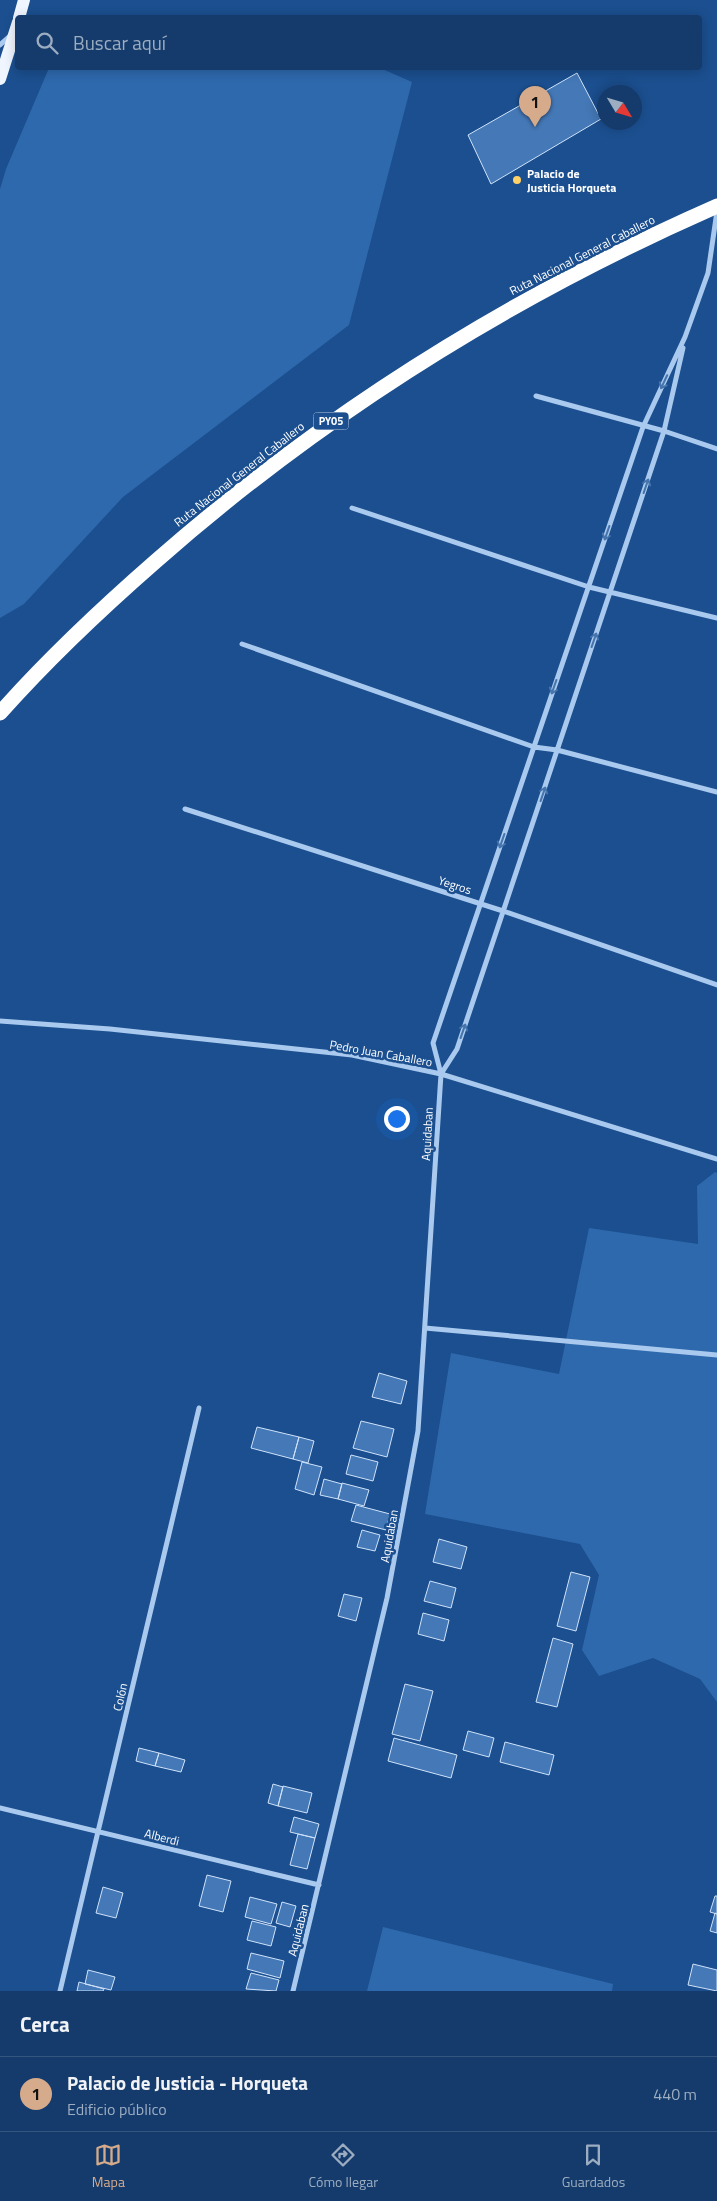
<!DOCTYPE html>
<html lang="es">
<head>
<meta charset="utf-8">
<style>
	body { margin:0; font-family:"Titillium Web",sans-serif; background:#1d4271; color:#f1f3f6 }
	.compass { position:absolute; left:597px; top:85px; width:45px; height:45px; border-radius:50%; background:#143b6b; box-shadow:0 2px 12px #0003; rotate:128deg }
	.you { position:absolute; left:396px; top:1118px; width:18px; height:18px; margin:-12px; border:4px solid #fff; border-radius:50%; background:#1a73e8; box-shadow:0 0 0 8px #1a73e833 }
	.badge { display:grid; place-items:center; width:32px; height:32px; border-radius:50%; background:#d6ab8b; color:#111; font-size:16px; font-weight:700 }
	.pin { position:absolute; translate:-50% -41px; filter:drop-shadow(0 1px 2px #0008) }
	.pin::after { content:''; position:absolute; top:26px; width:18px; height:15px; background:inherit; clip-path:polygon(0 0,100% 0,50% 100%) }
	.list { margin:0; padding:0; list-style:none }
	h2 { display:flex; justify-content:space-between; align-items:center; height:65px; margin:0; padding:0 20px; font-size:21px }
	h2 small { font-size:16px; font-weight:400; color:#9dadc1 }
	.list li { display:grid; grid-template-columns:32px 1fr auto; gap:15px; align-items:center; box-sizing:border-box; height:75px; padding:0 20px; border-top:1px solid #33557e }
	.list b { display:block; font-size:19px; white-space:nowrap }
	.list p { margin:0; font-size:16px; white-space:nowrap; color:#9dadc1 }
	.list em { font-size:16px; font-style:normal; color:#9dadc1 }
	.icon { flex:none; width:28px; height:28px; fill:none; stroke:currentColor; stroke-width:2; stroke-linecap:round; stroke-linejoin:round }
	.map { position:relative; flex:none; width:717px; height:1991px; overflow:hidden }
	.search { position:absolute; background:#143b6b; box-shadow:0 2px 12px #0003; left:15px; right:15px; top:15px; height:55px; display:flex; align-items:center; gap:12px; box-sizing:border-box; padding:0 18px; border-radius:5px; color:#9dadc1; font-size:19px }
	.sheet { height:140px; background:#143b6b }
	nav { display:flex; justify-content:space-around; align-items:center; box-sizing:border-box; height:70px; border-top:1px solid #33557e; background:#143b6b; font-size:14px; color:#9dadc1 }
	nav a { display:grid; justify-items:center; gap:2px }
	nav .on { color:#d6ab8b }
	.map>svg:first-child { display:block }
	.green { fill:#2e69ad }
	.building { fill:#4478b7; stroke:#cfe3fa }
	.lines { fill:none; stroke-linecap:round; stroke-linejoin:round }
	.street { stroke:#a9c9ee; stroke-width:5 }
	.primary { stroke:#f0f6ff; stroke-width:12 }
	.highway { stroke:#fff; stroke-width:15 }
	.oneway { stroke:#4674ac }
	.poi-dot { fill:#ffd166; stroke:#1b4f8f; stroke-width:2 }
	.labels { text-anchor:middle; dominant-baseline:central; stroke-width:5; stroke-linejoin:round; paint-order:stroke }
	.shield { fill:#1b4f8f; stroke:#bbcadd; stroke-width:1 }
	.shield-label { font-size:11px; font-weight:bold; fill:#fff }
	.poi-label { font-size:12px; font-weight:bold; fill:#fff; stroke:#1b4f8f; text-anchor:start }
	.street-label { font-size:12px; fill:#fff; stroke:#1b4f8f }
</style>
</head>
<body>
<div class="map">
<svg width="717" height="1991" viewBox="0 0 717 1991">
	<rect width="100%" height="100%" fill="#1b4f8f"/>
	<!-- green -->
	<path class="green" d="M 49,68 L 380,68 L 412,82 L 349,325 L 123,497 L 24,604 L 0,618 L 0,189 L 6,169 Z
		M 715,1172 L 717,1173 L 717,1702 L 700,1679 L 653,1658 L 599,1676 L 582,1650 L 599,1575 L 580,1544 L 425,1514 L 451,1353 L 559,1374 L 589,1228 L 698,1244 L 697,1186 Z
		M 383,1927 L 613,1984 L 612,1991 L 367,1991 Z"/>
	<!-- building -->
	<path class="building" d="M 577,73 L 601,119 L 491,184 L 468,135 Z
		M 379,1373 L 407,1381 L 401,1404 L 372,1397 Z
		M 361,1421 L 394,1429 L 387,1457 L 353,1448 Z
		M 257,1427 L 299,1437 L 293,1459 L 251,1448 Z
		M 299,1437 L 314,1441 L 308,1463 L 293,1459 Z
		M 351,1455 L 378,1462 L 373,1481 L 346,1474 Z
		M 302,1462 L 322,1467 L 314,1495 L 295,1489 Z
		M 324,1479 L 342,1484 L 338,1499 L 320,1495 Z
		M 342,1483 L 369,1490 L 364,1506 L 338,1499 Z
		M 356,1505 L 390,1514 L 386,1530 L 351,1521 Z
		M 362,1530 L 380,1535 L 375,1551 L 357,1547 Z
		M 439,1539 L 467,1547 L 461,1569 L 433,1562 Z
		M 571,1572 L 590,1577 L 576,1631 L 557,1626 Z
		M 430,1581 L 456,1588 L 451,1608 L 424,1601 Z
		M 344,1594 L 362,1598 L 356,1621 L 338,1616 Z
		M 423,1613 L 449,1620 L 444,1641 L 418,1634 Z
		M 553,1638 L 573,1644 L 557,1707 L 536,1702 Z
		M 405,1684 L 433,1691 L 420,1741 L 392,1734 Z
		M 468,1731 L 494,1738 L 489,1757 L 463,1750 Z
		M 394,1738 L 457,1755 L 451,1778 L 388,1761 Z
		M 505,1742 L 554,1755 L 549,1775 L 500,1762 Z
		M 139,1748 L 159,1753 L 155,1766 L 136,1761 Z
		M 159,1753 L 185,1760 L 181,1772 L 155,1766 Z
		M 273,1784 L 283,1787 L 278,1806 L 268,1803 Z
		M 283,1786 L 312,1793 L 307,1813 L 278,1806 Z
		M 294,1817 L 319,1824 L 315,1838 L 290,1832 Z
		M 298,1834 L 315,1838 L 307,1869 L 290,1865 Z
		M 207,1875 L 231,1881 L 223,1912 L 199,1906 Z
		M 103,1887 L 123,1893 L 116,1918 L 96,1913 Z
		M 715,1896 L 717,1896 L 717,1914 L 710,1912 Z
		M 250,1897 L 277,1904 L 271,1924 L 245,1917 Z
		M 282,1902 L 296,1906 L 290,1927 L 276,1923 Z
		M 715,1913 L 717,1914 L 717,1933 L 710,1931 Z
		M 252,1921 L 276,1927 L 271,1946 L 247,1940 Z
		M 251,1953 L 284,1961 L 280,1978 L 247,1969 Z
		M 693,1964 L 717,1970 L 717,1991 L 688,1985 Z
		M 88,1970 L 115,1977 L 111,1990 L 85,1984 Z
		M 251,1973 L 279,1980 L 276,1991 L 246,1989 Z
		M 79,1982 L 104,1989 L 103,1991 L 77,1991 Z"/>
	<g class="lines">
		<!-- street -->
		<path class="street" d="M 0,45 L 11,35
			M 536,396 L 664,431 L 717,449
			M 352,508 L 589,587 L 717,618
			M 242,644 L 534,747 L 557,750 L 717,792
			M 185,809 L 503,911 L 717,985
			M 0,1021 L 110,1029 L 352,1055 L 441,1074 L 717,1159
			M 441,1074 L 457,1049 L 664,431 L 683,348
			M 425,1328 L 717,1355
			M 0,1808 L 319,1885
			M 60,1991 L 199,1408
			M 293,1991 L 387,1598 L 418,1431 L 441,1074 L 433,1043 L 643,427 L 685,337 L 708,273 L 717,211"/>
		<!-- primary -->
		<path class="primary" d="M 19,18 L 24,0
			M 0,79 L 18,22"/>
		<!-- highway -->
		<path class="highway" d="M 0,713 C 48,659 101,609 156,561 C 324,413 512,296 717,206"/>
	</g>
	<!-- one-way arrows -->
	<defs><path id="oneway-shaft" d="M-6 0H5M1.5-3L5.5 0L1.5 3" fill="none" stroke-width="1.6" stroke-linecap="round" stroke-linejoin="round" transform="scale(1.25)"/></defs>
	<g class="oneway">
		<use href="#oneway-shaft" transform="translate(664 382) rotate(115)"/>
		<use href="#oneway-shaft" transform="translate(646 486) rotate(-71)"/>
		<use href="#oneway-shaft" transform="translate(607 533) rotate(109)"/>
		<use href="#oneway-shaft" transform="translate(594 640) rotate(-71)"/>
		<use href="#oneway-shaft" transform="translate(554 687) rotate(109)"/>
		<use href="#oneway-shaft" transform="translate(543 794) rotate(-71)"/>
		<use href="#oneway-shaft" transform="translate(502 841) rotate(109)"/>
		<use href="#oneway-shaft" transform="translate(463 1031) rotate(-71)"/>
	</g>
	<!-- markers -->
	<circle class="poi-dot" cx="517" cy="180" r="5"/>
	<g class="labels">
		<!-- shield labels -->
		<rect class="shield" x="313.5" y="412.5" width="35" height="17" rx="4"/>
		<g class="shield-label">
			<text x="331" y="421">PY05</text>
		</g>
		<!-- poi labels -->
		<g class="poi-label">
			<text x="527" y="173">Palacio de<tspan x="527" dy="14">Justicia Horqueta</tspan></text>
		</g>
		<!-- street labels -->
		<g class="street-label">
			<text transform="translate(582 255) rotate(-27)">Ruta Nacional General Caballero</text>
			<text transform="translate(239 474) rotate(-38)">Ruta Nacional General Caballero</text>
			<text transform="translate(455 885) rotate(18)">Yegros</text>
			<text transform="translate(381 1053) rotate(10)">Pedro Juan Caballero</text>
			<text transform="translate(427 1134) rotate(-87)">Aquidaban</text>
			<text transform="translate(389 1536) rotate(-80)">Aquidaban</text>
			<text transform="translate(120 1697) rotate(-77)">Colón</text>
			<text transform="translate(162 1837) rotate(14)">Alberdi</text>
			<text transform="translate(298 1930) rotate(-76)">Aquidaban</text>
		</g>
	</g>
</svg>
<svg class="compass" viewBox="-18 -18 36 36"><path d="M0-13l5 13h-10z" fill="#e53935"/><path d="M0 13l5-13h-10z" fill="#9dadc1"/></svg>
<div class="you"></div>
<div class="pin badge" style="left:535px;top:127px">1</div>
<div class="search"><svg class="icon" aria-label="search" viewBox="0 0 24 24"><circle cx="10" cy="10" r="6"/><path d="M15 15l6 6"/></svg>Buscar aquí</div>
</div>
<section class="sheet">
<h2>Cerca<small></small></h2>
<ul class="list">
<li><span class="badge">1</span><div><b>Palacio de Justicia - Horqueta</b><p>Edificio público</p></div><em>440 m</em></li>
</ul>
</section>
<nav>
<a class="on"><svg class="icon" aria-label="map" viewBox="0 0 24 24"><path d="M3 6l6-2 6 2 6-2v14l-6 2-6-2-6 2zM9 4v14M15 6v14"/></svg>Mapa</a>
<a><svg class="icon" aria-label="directions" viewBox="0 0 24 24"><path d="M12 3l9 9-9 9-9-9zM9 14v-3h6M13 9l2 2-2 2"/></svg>Cómo llegar</a>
<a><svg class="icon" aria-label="saved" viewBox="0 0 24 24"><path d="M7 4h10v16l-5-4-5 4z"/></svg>Guardados</a>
</nav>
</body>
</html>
